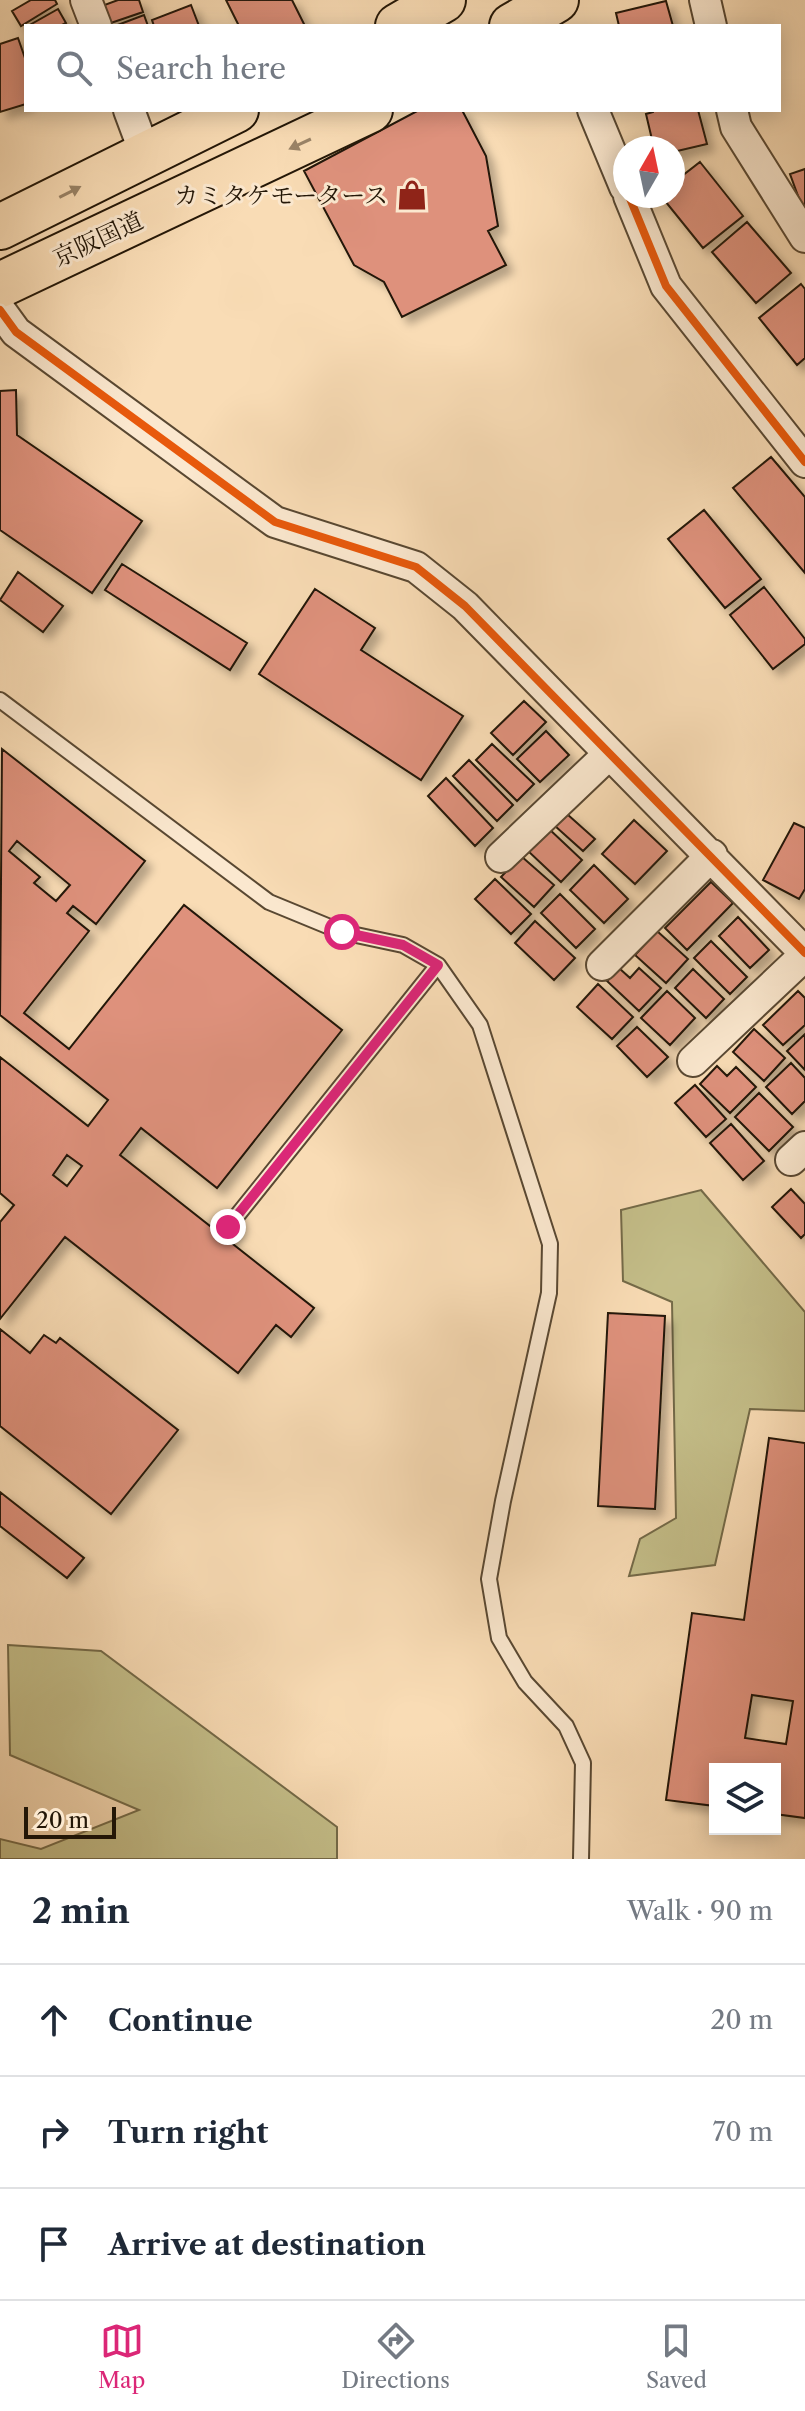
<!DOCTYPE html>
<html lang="en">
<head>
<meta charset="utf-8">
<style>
	body { margin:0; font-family:"Libre Caslon Text","Noto Serif JP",serif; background:#f2f2f3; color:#1f2937 }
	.controls { position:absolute; right:24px; bottom:24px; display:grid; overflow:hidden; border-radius:0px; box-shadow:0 4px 20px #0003 }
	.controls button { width:72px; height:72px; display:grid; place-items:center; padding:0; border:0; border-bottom:2px solid #e0e1e3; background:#fff; color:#1f2937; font:40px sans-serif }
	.compass { position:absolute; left:613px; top:136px; width:72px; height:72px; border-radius:50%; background:#fff; box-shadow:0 4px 20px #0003; rotate:9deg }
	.scale { position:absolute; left:24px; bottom:20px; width:92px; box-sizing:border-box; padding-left:8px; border:4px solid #241707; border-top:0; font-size:22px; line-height:28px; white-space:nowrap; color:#241707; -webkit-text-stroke:6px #fbe8cf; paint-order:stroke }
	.stop { position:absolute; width:24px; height:24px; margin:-18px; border:6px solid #db2777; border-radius:50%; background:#fff }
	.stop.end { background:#db2777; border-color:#fff; box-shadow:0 2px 8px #0008 }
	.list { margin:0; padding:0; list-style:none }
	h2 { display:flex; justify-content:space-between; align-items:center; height:104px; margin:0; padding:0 32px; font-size:34px }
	h2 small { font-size:26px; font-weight:400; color:#747a83 }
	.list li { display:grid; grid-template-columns:52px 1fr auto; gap:24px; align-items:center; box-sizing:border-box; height:112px; padding:0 32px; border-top:2px solid #e0e1e3 }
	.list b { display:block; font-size:30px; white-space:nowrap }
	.list em { font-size:26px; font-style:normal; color:#747a83 }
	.icon { flex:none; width:44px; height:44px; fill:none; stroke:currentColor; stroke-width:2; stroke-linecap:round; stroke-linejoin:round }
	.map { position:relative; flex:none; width:805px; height:1859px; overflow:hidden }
	.search { position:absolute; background:#fff; box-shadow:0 4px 20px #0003; left:24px; right:24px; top:24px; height:88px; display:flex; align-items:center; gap:20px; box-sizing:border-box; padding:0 28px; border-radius:0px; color:#747a83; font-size:30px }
	.sheet { height:440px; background:#fff }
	nav { display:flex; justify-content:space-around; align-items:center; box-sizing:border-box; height:112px; border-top:2px solid #e0e1e3; background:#fff; font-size:22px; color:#747a83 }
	nav a { display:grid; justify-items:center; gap:4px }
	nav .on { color:#db2777 }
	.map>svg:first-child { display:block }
	.green { fill:#c4be89; stroke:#746a48; stroke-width:2 }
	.building { fill:#de917c; stroke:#241707; stroke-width:2; fill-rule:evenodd; filter:url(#shadow) }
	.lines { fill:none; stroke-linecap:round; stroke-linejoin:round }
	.lane-casing { stroke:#594832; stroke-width:18 }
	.street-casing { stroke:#594832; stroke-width:34 }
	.highway-casing { stroke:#241707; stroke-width:48 }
	.lane { stroke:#fbe8cf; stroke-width:14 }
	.street { stroke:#fbe8cf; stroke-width:30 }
	.highway { stroke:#f9dcb5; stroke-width:44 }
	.cycleway-casing { stroke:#fbe8cf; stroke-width:13 }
	.cycleway { stroke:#e8590c; stroke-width:8 }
	.oneway { fill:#998367 }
	.route { stroke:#db2777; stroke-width:10 }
	.labels { text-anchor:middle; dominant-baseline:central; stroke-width:6; stroke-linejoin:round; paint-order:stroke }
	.poi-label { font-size:24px; fill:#241707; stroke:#fbe8cf; text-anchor:end }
	.street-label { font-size:24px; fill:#241707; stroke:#fbe8cf }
</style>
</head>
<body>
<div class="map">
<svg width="805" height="1859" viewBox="0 0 805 1859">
	<defs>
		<filter id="shadow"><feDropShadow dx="7" dy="7" stdDeviation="4" flood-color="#0004"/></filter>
	</defs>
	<rect width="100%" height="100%" fill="#f9dcb5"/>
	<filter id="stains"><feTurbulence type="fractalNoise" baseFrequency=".0025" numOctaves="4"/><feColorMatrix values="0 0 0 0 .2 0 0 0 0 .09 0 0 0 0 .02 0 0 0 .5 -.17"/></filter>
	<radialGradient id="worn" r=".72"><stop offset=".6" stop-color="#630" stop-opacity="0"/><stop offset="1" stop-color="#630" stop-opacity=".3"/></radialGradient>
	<!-- green -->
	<path class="green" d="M 701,1190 L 805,1312 L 805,1411 L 750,1409 L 715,1565 L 629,1576 L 640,1539 L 676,1518 L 672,1302 L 623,1281 L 621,1210 Z
		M 8,1645 L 101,1651 L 337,1827 L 337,1859 L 0,1859 L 0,1839 L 41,1849 L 139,1810 L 10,1755 Z"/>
	<!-- building -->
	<path class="building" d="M 31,0 L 55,0 L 57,4 L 21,26 L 12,11 Z
		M 118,0 L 139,0 L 143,12 L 105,25 L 99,7 Z
		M 226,0 L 292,0 L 305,26 L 239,26 Z
		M 666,1 L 673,26 L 619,26 L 616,13 Z
		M 191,5 L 199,26 L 154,26 L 152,20 Z
		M 58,9 L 66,23 L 60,26 L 28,26 Z
		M 144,15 L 148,26 L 115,26 Z
		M 18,38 L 26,61 L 26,104 L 0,112 L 0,44 Z
		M 419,110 L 462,110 L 486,156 L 498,226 L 488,231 L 506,265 L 402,317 L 384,282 L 354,265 L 304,171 Z
		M 653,110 L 698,110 L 707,144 L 673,152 L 673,148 L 654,148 L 646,114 L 653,112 Z
		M 700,162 L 743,216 L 703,248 L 661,196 L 673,196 L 673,183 Z
		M 805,169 L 805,215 L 790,174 Z
		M 747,222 L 791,273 L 756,303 L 712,252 Z
		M 801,284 L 805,289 L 805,358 L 797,365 L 759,318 Z
		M 16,390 L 17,435 L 142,521 L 92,593 L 0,530 L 0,391 Z
		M 771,457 L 805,497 L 805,573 L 733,488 Z
		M 704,510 L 761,579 L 725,608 L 668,539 Z
		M 122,564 L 247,643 L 230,670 L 105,590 Z
		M 18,572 L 63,606 L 43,632 L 0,600 Z
		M 764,587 L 805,639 L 805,644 L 773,669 L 730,615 Z
		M 315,589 L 375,628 L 361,650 L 463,716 L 421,780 L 259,674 Z
		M 524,701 L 546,722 L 513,755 L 491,733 Z
		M 546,731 L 569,755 L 540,782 L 517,759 Z
		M 492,744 L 534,784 L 517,801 L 476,760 Z
		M 2,749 L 145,861 L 96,924 L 73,906 L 67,913 L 89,931 L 24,1013 L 69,1049 L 184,905 L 342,1030 L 217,1188 L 141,1128 L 120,1155 L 314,1308 L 291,1337 L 276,1325 L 238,1373 L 65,1237 L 0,1319 L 0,1222 L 14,1205 L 0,1193 L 0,1057 L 88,1126 L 108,1100 L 0,1015 ZM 17,841 L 70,885 L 56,901 L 34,883 L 40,877 L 9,851 ZM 67,1155 L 82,1166 L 67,1186 L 53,1175 Z
		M 469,760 L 513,805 L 497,821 L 453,776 Z
		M 446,778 L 493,828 L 475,846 L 428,796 Z
		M 567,814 L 595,839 L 583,851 L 555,826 Z
		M 634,820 L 667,851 L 635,884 L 602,854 Z
		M 794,823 L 805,828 L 805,889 L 799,899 L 763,880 Z
		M 548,828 L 582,860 L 561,882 L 528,851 Z
		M 521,856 L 554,885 L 534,907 L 501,877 Z
		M 594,865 L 628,899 L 604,923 L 570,890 Z
		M 495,879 L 531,914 L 511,934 L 475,899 Z
		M 711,882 L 733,903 L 687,950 L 665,928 Z
		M 560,894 L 595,929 L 576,948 L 541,913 Z
		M 738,917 L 769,950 L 750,968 L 719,936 Z
		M 535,921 L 575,958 L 554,980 L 515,943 Z
		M 657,931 L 688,959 L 666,983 L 635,955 Z
		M 711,941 L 747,977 L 730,994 L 694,958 Z
		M 619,968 L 630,978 L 639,968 L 661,988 L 639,1011 L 607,981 Z
		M 693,969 L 724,999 L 706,1018 L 675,988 Z
		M 598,984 L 633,1017 L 612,1039 L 577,1007 Z
		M 667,991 L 695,1018 L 670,1045 L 641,1018 Z
		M 798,991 L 805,998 L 805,1025 L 783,1045 L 763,1025 Z
		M 637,1027 L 668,1057 L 647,1077 L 617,1046 Z
		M 754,1029 L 785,1058 L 764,1081 L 733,1052 Z
		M 805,1034 L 805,1070 L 787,1051 Z
		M 791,1063 L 805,1078 L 805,1101 L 792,1114 L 766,1087 Z
		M 717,1066 L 727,1076 L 736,1067 L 756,1087 L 730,1113 L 700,1084 Z
		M 695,1085 L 726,1119 L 706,1137 L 675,1103 Z
		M 759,1093 L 793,1127 L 769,1151 L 735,1117 Z
		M 731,1124 L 764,1161 L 743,1180 L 710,1143 Z
		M 791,1189 L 805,1204 L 805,1234 L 801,1238 L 772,1207 Z
		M 608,1313 L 665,1316 L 655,1509 L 598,1506 Z
		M 0,1329 L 30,1353 L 44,1335 L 56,1343 L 60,1338 L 178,1430 L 111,1514 L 0,1426 Z
		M 769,1438 L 805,1443 L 805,1818 L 775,1814 L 775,1769 L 715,1769 L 715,1806 L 666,1800 L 692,1613 L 744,1620 ZM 752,1695 L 793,1701 L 786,1744 L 745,1738 Z
		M 0,1492 L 84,1558 L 67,1578 L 0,1526 Z"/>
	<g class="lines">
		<!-- lane casing -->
		<g class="lane-casing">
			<path id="lane" d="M 0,700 L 269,902 L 342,932 L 403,945 L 438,965 L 480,1025 L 550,1244 L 549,1293 L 503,1501 L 489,1579 L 499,1638 L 525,1682 L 566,1726 L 583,1763 L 581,1859
				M 228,1227 L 438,965"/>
		</g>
		<!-- street casing -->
		<g class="street-casing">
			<path id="street" d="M 86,0 L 96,26
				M 705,0 L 711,26
				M 129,110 L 145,153
				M 593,110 L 625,187
				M 732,110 L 736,127 L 805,237
				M 629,196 L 666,286 L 805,462
				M 0,310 L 16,332 L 275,522 L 416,567 L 465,606 L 805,953
				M 501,857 L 609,754
				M 602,965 L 712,855
				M 693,1061 L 805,955
				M 791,1160 L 805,1147"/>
		</g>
		<!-- highway casing -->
		<g class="highway-casing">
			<path id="highway" d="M 398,26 L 443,0
				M 512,26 L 556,0
				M 0,227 L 236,110
				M 0,285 L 370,110"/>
		</g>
		<!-- lane -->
		<use href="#lane" class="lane"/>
		<!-- street -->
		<use href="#street" class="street"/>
		<!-- highway -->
		<use href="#highway" class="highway"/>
		<!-- cycleway casing -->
		<g class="cycleway-casing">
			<path id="cycleway" d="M 629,196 L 666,286 L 805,462
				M 0,310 L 16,332 L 275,522 L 416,567 L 465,606 L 805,953"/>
		</g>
		<!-- cycleway -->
		<use href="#cycleway" class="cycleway"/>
	</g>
	<!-- one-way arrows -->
	<defs><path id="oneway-solid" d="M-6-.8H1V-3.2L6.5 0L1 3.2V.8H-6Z" transform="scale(2)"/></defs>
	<g class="oneway">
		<use href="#oneway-solid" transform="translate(300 144) rotate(155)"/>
		<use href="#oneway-solid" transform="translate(70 192) rotate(-27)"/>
	</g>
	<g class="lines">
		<!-- route -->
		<path class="route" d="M 228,1227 L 438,965 L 403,945 L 342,932"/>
	</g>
	<!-- icons -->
	<defs>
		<g id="shop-bare" transform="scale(2.4)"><path d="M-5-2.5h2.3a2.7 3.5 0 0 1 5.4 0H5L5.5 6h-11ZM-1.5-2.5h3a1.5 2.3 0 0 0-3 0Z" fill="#8f2418" stroke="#fbe8cf" stroke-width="2.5" paint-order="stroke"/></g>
	</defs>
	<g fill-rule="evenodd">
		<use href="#shop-bare" x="412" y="195"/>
	</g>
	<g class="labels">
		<!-- poi labels -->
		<g class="poi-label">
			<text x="388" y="195">カミタケモータース</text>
		</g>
		<!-- street labels -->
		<g class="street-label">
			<text transform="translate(98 239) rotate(-25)">京阪国道</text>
		</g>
	</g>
	<rect width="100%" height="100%" filter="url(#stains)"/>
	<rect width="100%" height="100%" fill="url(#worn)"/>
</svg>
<div class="controls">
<button><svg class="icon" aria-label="layers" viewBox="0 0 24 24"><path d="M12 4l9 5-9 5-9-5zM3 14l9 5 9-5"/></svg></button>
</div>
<svg class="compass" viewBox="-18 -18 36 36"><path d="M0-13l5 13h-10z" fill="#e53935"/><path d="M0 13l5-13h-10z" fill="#747a83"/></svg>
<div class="scale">20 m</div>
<div class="stop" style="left:342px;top:932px"></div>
<div class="stop end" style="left:228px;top:1227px"></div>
<div class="search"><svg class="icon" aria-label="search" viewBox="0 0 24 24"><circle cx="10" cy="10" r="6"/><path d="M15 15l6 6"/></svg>Search here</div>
</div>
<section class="sheet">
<h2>2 min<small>Walk · 90 m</small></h2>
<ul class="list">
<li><svg class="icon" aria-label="ahead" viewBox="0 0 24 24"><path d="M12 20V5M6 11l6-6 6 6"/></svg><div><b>Continue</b></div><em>20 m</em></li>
<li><svg class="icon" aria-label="right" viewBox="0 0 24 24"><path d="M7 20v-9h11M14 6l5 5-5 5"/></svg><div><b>Turn right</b></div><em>70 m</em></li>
<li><svg class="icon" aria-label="arrive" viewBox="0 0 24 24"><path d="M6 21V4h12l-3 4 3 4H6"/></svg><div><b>Arrive at destination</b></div></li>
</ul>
</section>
<nav>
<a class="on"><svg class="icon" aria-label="map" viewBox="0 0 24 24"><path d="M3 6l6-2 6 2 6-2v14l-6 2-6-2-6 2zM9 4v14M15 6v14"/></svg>Map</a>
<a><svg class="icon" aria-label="directions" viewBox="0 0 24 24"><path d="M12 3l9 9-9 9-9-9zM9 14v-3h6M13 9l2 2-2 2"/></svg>Directions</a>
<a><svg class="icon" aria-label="saved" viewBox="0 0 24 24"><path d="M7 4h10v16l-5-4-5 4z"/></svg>Saved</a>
</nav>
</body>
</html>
